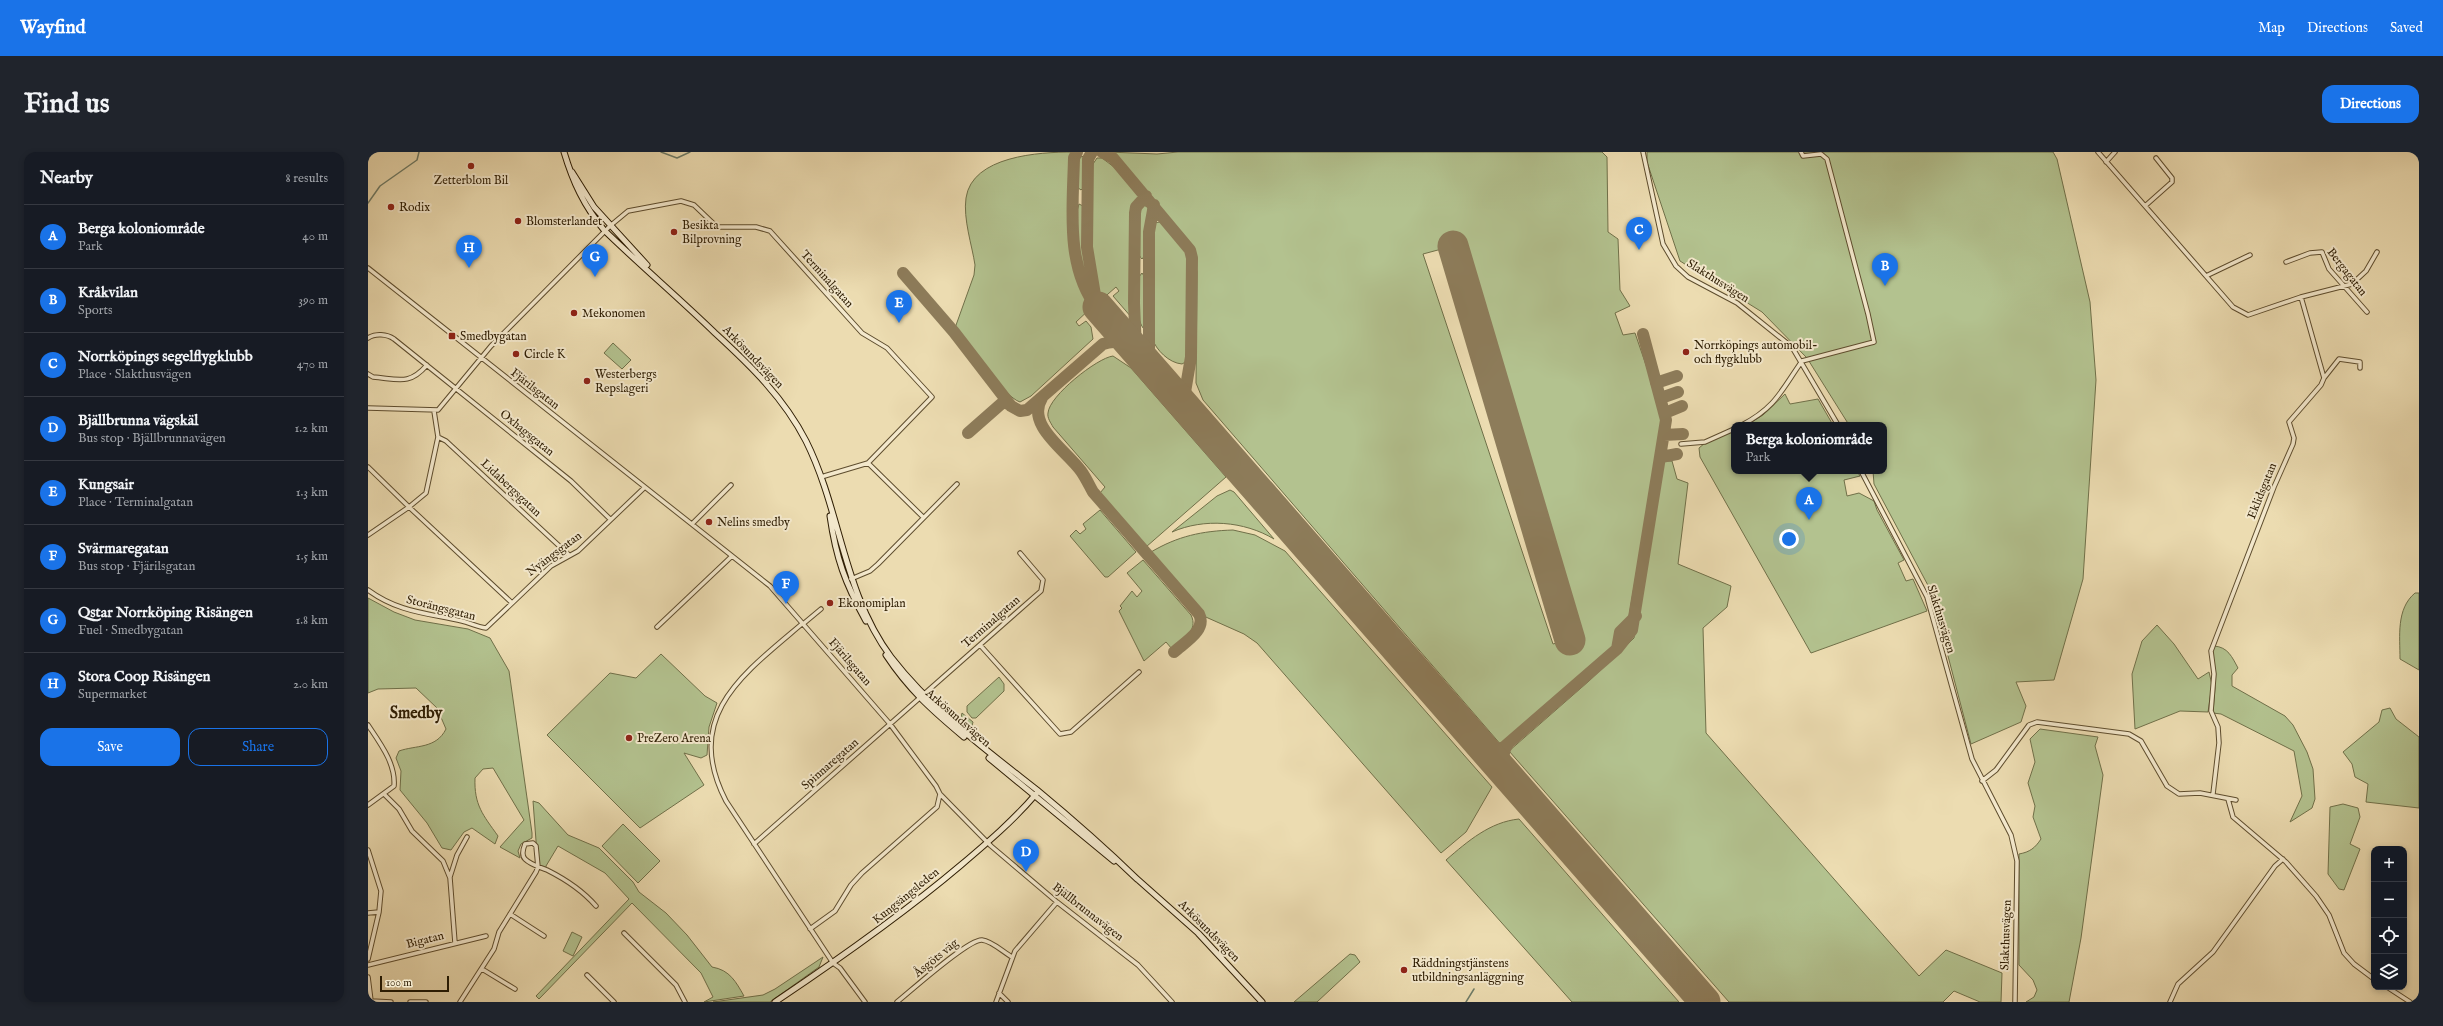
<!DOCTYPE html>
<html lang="en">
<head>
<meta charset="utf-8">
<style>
	body { margin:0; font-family:"IM FELL English",serif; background:#20242c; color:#f1f3f6 }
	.controls { position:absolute; right:12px; bottom:12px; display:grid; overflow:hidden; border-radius:8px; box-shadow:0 2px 6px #0003 }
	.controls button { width:36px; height:36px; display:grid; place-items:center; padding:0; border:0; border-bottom:1px solid #363941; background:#171b24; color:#f1f3f6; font:20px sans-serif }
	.scale { position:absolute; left:12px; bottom:10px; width:69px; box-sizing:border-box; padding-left:4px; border:2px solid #2e1d03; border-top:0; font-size:11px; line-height:14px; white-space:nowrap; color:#2e1d03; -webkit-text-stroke:3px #f3e8cc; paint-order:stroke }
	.you { position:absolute; left:1421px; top:387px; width:14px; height:14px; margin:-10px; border:3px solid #fff; border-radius:50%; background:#1a73e8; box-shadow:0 0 0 6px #1a73e833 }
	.badge { display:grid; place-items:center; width:26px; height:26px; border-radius:50%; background:#1a73e8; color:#fff; font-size:13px; font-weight:700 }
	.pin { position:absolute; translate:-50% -33px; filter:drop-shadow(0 1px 2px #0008) }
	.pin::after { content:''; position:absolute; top:21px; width:14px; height:12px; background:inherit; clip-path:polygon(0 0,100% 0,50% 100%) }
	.popup { position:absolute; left:1363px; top:270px; width:156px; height:52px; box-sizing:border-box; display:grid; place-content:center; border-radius:8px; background:#171b24; filter:drop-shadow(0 1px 3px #0005); font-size:13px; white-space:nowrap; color:#9ea1a6 }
	.popup b { font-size:15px; color:#f1f3f6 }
	.popup::after { content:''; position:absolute; left:50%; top:100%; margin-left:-8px; border:8px solid transparent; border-top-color:#171b24 }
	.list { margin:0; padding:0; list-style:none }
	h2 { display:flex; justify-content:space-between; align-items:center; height:52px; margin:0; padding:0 16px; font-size:17px }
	h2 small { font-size:13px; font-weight:400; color:#9ea1a6 }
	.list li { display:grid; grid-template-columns:26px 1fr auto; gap:12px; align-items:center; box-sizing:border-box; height:64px; padding:0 16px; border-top:1px solid #363941 }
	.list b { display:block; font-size:15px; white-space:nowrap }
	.list p { margin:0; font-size:13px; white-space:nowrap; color:#9ea1a6 }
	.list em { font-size:13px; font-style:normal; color:#9ea1a6 }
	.actions { display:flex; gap:8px; padding:12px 16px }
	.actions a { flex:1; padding:9px 0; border:1px solid #1a73e8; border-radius:12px; text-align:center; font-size:14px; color:#1a73e8 }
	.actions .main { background:#1a73e8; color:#fff }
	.icon { flex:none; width:22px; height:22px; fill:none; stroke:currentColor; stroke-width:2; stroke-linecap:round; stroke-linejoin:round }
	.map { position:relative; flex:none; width:2051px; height:850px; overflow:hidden; border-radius:12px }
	header { display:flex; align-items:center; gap:24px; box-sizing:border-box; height:56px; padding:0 20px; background:#1a73e8; color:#fff }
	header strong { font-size:19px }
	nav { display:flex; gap:22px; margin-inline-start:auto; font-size:14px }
	.intro { display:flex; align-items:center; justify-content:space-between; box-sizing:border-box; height:96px; padding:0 24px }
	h1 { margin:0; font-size:28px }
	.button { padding:10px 18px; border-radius:12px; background:#1a73e8; color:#fff; font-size:14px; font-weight:700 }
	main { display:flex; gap:24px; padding:0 24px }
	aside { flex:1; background:#171b24; border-radius:12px; box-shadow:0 2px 6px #0003 }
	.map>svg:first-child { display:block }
	.green { fill:#b3c28f; stroke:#707049; fill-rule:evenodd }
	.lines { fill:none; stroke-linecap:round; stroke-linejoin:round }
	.stream { stroke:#6e7c68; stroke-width:1.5 }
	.taxiway { stroke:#8d7c5a; stroke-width:12 }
	.runway { stroke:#8d7c5a; stroke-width:31 }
	.street-casing { stroke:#5e4d2e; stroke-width:5.5 }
	.secondary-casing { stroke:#2e1d03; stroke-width:7 }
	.street { stroke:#f3e8cc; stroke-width:3.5 }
	.secondary { stroke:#f3e8cc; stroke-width:5 }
	.poi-dot { fill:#8f2418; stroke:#f3e8cc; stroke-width:1.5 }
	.labels { text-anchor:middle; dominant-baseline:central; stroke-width:4; stroke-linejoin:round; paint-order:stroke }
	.poi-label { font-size:12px; fill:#2e1d03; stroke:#f3e8cc; text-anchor:start }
	.street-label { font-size:12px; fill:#2e1d03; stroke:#f3e8cc }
	.district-label { font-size:16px; font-weight:bold; fill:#2e1d03; stroke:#f3e8cc }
</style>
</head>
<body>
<header>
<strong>Wayfind</strong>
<nav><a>Map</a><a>Directions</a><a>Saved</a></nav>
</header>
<div class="intro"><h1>Find us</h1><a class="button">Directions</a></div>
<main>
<aside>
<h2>Nearby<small>8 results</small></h2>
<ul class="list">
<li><span class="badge">A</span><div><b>Berga koloniområde</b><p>Park</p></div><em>40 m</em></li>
<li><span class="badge">B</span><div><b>Kråkvilan</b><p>Sports</p></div><em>390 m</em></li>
<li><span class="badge">C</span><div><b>Norrköpings segelflygklubb</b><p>Place · Slakthusvägen</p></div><em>470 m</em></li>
<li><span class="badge">D</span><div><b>Bjällbrunna vägskäl</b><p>Bus stop · Bjällbrunnavägen</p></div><em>1.2 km</em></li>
<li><span class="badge">E</span><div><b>Kungsair</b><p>Place · Terminalgatan</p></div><em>1.3 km</em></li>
<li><span class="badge">F</span><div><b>Svärmaregatan</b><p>Bus stop · Fjärilsgatan</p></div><em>1.5 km</em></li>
<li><span class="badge">G</span><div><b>Qstar Norrköping Risängen</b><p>Fuel · Smedbygatan</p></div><em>1.8 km</em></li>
<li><span class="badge">H</span><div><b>Stora Coop Risängen</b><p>Supermarket</p></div><em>2.0 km</em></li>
</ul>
<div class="actions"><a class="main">Save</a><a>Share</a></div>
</aside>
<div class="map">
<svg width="2051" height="850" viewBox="0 0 2051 850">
	<rect width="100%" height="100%" fill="#ecdcb1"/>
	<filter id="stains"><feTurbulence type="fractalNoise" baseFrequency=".005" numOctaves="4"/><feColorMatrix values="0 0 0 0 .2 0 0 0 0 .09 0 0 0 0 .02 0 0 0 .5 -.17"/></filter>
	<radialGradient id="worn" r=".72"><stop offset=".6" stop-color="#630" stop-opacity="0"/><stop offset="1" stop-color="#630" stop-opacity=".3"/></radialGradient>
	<!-- green -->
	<path class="green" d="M 705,0 L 703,99 L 708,120 L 724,155 L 708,170 L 711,174 L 718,169 L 723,175 L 725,187 L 663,244 L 652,250 C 636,245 599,192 587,176 L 606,123 L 607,113 C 604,93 595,67 598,46 C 604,4 671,0 705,0 Z
		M 740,0 L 789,2 L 810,0 L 1234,0 L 1239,5 L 1240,80 L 1250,87 L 1252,138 L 1262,154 L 1247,161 L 1255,183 L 1267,181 L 1291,251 L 1294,271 L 1261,464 L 1251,476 L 1244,497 L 1202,537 L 1134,594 L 835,248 L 828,231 L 829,120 L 824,93 L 749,5 ZM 1096,91 L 1213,484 L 1185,492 L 1055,102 Z
		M 1279,0 L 1685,0 L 1689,7 L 1722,150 L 1728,228 L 1715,427 L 1686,528 L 1648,530 L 1658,554 L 1653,570 L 1603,592 L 1563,439 L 1506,332 L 1505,319 L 1516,319 L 1516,273 L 1481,273 L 1439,206 L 1394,160 L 1312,109 L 1279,10 Z
		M 717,4 L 718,33 L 713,38 L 709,35 L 710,12 L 712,5 Z
		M 729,6 L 734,6 L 746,15 L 773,47 L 766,55 L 764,64 L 764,166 L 745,144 L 751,139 L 748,135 L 732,149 C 715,109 724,58 723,15 Z
		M 711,52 L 717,55 L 717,107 L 724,144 L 709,103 L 709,59 Z
		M 775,53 L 780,55 L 778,102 L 774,107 C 765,100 769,62 775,53 Z
		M 792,70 L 817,97 L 822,107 L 821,208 L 814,212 C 801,211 788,198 784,186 L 784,74 L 785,71 Z
		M 774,121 L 778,127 L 779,177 L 777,178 C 767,170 769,138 770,126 Z
		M 245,191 L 263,208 L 254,217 L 236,201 Z
		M 745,204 L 763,216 L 858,325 L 778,395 L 732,341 L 737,335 L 685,275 C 683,271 679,266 680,261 C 681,244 729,206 745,204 Z
		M 1417,242 L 1422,252 L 1450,247 L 1465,273 L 1378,273 L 1395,263 Z
		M 1366,278 L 1366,319 L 1489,319 L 1492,324 L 1476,328 L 1479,344 L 1491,341 L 1506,349 L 1509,358 L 1536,408 L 1530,411 L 1538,429 L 1545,427 L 1559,459 L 1443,501 L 1332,305 L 1331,296 L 1337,291 Z
		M 1295,309 L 1304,309 L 1309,327 L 1320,331 L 1310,412 L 1363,434 L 1359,455 L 1335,476 L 1338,581 L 1551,824 L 1578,798 L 1634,821 L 1633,850 L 1612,850 L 1586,839 L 1575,850 L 1361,850 L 1141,599 L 1221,529 L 1266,486 Z
		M 862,338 L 866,340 L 906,387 C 876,369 836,366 804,380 L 849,344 Z
		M 732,358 L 768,400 L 740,425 L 737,425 L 702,384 L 708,378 L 712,382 L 718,377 L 715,372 Z
		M 865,378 L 887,383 L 917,399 L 1124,635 L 1098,680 L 1073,701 L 889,491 L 876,482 L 831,462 L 833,459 L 783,400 C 810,384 834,379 865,378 Z
		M 775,408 L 823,463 C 831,479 814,488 804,497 L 798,490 L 776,509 L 751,459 L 754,456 L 752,454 L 764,439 L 769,445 L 774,439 L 759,421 Z
		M 2047,441 L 2051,441 L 2051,518 L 2032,507 C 2032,484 2028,457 2047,441 Z
		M 0,446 L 26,460 L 47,468 L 100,477 L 122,486 L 141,519 L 164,681 L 164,686 L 153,692 L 150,699 L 152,706 L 132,695 L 156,668 L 125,616 L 115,617 L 107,626 C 106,653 115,663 130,684 L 127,692 L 104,676 L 96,680 L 83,698 L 74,696 L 59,671 L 32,638 L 33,619 L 28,606 L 31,599 C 48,593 68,597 78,577 L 69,556 L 48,536 L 10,537 L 0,541 Z
		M 1789,473 L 1806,492 L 1830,527 L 1841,520 L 1844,533 L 1840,560 L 1812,559 L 1767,577 L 1764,522 L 1774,489 Z
		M 1846,494 C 1860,495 1864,505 1870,516 L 1864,523 L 1864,534 L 1917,564 L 1925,573 L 1939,600 L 1945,617 L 1947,647 L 1944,656 L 1922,670 L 1934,644 L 1926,599 L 1853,562 L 1845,561 L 1847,536 L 1843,500 Z
		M 293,502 L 337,544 L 349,551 L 341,575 L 339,603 L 333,606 L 316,601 L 336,633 L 272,676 L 179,583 L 242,521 L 268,526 Z
		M 631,525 L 636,532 L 636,539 L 608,566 L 604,566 L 599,560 L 599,554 Z
		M 2022,556 L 2028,567 L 2051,585 L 2051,656 L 1998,650 L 2000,632 L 1987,625 L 1984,612 L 1975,600 L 2011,570 L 2014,558 Z
		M 594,561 L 605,570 L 604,574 L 596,574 L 592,570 Z
		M 1672,577 L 1730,585 L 1727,594 L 1735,623 L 1713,786 L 1701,850 L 1658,850 L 1666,845 L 1669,838 L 1665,828 L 1651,813 L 1651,702 C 1662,700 1667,696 1673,687 L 1665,665 L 1667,654 L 1660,631 L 1667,610 L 1662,587 Z
		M 165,649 L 171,651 L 200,683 L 231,696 L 265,730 L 271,740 L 298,761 L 319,783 L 344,815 C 362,818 368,830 376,844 L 336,850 L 345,845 L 333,821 L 264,751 L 171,847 L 168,844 L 261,747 L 237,721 L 190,694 L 178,714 L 178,718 L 170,715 Z
		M 1975,652 L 1990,656 L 1992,665 L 1982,692 L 1992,697 L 1976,738 L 1971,737 L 1960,722 L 1962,655 Z
		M 1151,667 L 1311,850 L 1204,850 L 1078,708 C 1100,689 1122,670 1151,667 Z
		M 255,672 L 292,709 L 270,731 L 234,694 Z
		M 204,780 L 214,785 L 205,804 L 195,799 Z
		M 982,802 L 987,803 L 992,810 L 949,850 L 926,850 Z
		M 455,805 L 451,815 L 402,850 L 345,850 L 395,843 L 407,837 Z"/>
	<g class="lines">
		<!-- stream -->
		<path class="stream" d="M 293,0 L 309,6 L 322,0
			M 0,51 L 12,34 L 49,8 L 51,0
			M 1098,850 L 1106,837"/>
		<!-- taxiway -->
		<path class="taxiway" d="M 709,0 L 706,6 C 705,55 697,114 729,156
			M 724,0 L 720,7 L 719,95 L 727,143
			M 734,0 L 745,6 L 822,98 L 824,106 L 823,205 L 815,252
			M 535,121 L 586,180 L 643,254 L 652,259 L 659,258 L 735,192 C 750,187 761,192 772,203
			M 768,198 L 766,151 L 767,61 L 768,55 L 778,44
			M 781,213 L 781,80 L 786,53
			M 1288,231 L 1309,224
			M 674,246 C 657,273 699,299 713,319 C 718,326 721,333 725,340 L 831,462 C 839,478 817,490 806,500
			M 1293,246 L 1310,240
			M 1297,261 L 1314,254
			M 600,281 L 633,252 L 636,250 L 642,253
			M 1296,283 L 1315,282
			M 1293,305 L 1309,302
			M 1249,497 L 1252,480 L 1268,464
			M 1097,575 C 1108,586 1118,602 1136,595 L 1249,497 L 1264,478 L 1298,268 L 1275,182
			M 1140,592 C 1127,610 1144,627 1155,641"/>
		<!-- runway -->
		<path class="runway" d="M 1085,94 L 1202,488
			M 730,155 L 1337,850"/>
		<!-- street casing -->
		<g class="street-casing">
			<path id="street" d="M 1275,0 L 1295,92 L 1308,114 L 1320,125 L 1369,151 L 1424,195 L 1470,273
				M 1730,0 L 1865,155 L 1880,163 L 1933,145
				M 1738,10 L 1747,0
				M 1777,54 L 1804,30 L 1804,26 L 1788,6
				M 1918,110 L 1942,101 L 1954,100 L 1961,117 L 1999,160
				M 0,116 L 402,434 L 522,572 L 568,634 L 572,642 L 569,655 L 494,721 L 483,733 L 467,759 L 442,777
				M 1838,124 L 1882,103
				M 0,186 C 7,181 19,182 26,187 L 203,329 L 242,367
				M 0,222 L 5,225 C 30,227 41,234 59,213
				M 1956,226 L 1971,207 L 1992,210 L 1992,216
				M 0,256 L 70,258 L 123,194 L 242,74 L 260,59 L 313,49 L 326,53 L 349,75 L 388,75 L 402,79 L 494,181 L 519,196 L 564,245 L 500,311 L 453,325
				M 66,259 L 70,285 L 58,341 L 41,355 L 143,450
				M 1374,273 C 1408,255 1413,239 1434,209 L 1506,190 L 1500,162 L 1459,7 L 1453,2 L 1435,4 L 1433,0
				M 70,285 L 78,289 L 201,403
				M 1313,292 L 1337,290 L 1366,277
				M 500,311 L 555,365
				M 0,315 L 41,355 L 0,383
				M 1493,319 L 1559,445 L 1604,607 L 1643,683 L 1649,709 L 1647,850
				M 324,372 L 363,333
				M 483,427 L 502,419 L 510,412 L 589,332
				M 0,438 C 30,460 58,461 94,469 C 102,471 109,475 118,476 L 183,414 L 210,399 L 276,336
				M 435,471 C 375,522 314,564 358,649 L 465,811 L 472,816 L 497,850
				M 435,472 L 453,457
				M 289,475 L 364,404
				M 612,493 L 692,582 L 703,580 L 771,520
				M 0,573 C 12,591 28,612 26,634 L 0,653
				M 1614,629 L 1628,618 L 1661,573 L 1669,570 L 1761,582 L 1773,589 L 1799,634 L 1811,642 L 1832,641 L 1868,648
				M 572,642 L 623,694 L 689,750 L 770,813 L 804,850
				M 1845,642 L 1851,591 L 1850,575 L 1843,559 L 1846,522 L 1843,499 L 1906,335 L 1925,292 L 1926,286 L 1921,270 L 1953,233 L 1956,226 L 1933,145 L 1984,132 L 1998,119 L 2009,100
				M 17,643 L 31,657 L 44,679 L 75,709 L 82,726 L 87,791
				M 1860,647 L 1865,665 L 1918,710 L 1948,744 L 1961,763 L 1976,801 L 1986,812 L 2006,827
				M 386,692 L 673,439 L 675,428 L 652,401
				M 0,698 L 13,739 L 11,760 L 0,807
				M 82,725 L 89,703 L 99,685
				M 0,761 L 11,760
				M 142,762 L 176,784
				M 256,781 L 308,833 L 317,850
				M 0,813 L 118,784
				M 114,817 L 147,837
				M 219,823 L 246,850
				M 0,825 L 3,849
				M 2019,835 L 2042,850
				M 631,841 L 640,850
				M 3,849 L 23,850
				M 42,850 L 58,850
				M 92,850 L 126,797 L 131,780 L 168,720 L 170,715 L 168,694 L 165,691 L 157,692 C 155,697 153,703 157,707 C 163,713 172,715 179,718 C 197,727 215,739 228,754
				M 529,850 C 543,839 600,787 614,788 C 624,789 635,800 644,805
				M 628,850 L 647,799 L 689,750
				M 1802,850 L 1810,832 L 1845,800 L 1907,714 L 1915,707"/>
		</g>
		<!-- secondary casing -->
		<g class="secondary-casing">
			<path id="secondary" d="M 196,0 C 205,30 216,54 236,78 C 272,113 311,146 347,181 C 383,214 416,246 438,289 C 473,359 475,441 523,505 C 564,558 617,597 669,638 C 704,667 737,696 769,727
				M 204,20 L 226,55 L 279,113
				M 462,364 C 468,406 477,431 498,469
				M 518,503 C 541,538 565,559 596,585
				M 621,606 L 746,709
				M 768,726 L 830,781 L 894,850
				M 407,850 C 471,807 534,763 593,713 C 619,691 646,668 668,642"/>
		</g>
		<!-- street -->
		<use href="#street" class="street"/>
		<!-- secondary -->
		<use href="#secondary" class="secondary"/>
	</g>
	<!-- markers -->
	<g class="poi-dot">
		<circle cx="103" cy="14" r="4"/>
		<circle cx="23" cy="55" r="4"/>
		<circle cx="150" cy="69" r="4"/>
		<circle cx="306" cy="80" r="4"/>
		<circle cx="206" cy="161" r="4"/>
		<rect x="80" y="180" width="8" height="8" rx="2"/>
		<circle cx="1318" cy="200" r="4"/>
		<circle cx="148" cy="202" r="4"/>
		<circle cx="219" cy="229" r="4"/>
		<circle cx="341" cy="370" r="4"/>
		<circle cx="462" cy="451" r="4"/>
		<circle cx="261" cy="586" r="4"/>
		<circle cx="1036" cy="818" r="4"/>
	</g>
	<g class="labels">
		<!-- poi labels -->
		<g class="poi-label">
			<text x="103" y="28" text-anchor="middle">Zetterblom Bil</text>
			<text x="31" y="55">Rodix</text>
			<text x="158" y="69">Blomsterlandet</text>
			<text x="314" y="73">Besikta<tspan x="314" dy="14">Bilprovning</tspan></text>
			<text x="214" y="161">Mekonomen</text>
			<text x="92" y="184">Smedbygatan</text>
			<text x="1326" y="193">Norrköpings automobil-<tspan x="1326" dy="14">och flygklubb</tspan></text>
			<text x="156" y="202">Circle K</text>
			<text x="227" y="222">Westerbergs<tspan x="227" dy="14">Repslageri</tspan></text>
			<text x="349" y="370">Nelins smedby</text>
			<text x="470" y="451">Ekonomiplan</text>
			<text x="269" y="586">PreZero Arena</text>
			<text x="1044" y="811">Räddningstjänstens<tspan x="1044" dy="14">utbildningsanläggning</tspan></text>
		</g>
		<!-- street labels -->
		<g class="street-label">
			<text transform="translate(1979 120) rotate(52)">Bergagatan</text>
			<text transform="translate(459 127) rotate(48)">Terminalgatan</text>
			<text transform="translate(1350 129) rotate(32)">Slakthusvägen</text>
			<text transform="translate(385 205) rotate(46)">Arkösundsvägen</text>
			<text transform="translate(167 237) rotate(38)">Fjärilsgatan</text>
			<text transform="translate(159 281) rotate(39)">Oxhagsgatan</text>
			<text transform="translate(143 336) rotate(43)">Lidabergsgatan</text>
			<text transform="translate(1894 339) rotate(-68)">Eklidsgatan</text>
			<text transform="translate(186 402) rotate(-37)">Nyängsgatan</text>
			<text transform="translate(73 456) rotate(14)">Storängsgatan</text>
			<text transform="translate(1573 467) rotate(73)">Slakthusvägen</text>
			<text transform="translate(623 470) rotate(-41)">Terminalgatan</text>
			<text transform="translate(482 510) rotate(49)">Fjärilsgatan</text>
			<text transform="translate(590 566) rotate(41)">Arkösundsvägen</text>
			<text transform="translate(462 612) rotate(-41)">Spinnaregatan</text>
			<text transform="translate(538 744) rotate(-39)">Kungsängsleden</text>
			<text transform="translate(720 760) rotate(38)">Bjällbrunnavägen</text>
			<text transform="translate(841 779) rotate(45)">Arkösundsvägen</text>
			<text transform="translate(1638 783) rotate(-88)">Slakthusvägen</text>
			<text transform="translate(57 788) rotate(-14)">Bigatan</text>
			<text transform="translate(568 806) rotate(-39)">Åsgöts väg</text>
		</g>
		<!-- district labels -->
		<g class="district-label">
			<text x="48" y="562">Smedby</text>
		</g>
	</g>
	<rect width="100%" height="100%" filter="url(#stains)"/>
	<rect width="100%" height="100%" fill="url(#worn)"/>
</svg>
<div class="controls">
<button>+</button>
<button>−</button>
<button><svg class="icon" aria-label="locate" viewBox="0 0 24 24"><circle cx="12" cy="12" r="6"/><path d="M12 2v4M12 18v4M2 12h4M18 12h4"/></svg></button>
<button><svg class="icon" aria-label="layers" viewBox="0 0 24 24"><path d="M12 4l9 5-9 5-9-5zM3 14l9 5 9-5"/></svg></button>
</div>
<div class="scale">100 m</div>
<div class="you"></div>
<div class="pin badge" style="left:1441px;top:368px">A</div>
<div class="popup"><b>Berga koloniområde</b>Park</div>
<div class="pin badge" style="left:1517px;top:134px">B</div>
<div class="pin badge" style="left:1271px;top:98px">C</div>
<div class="pin badge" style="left:658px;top:720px">D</div>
<div class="pin badge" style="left:531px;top:171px">E</div>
<div class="pin badge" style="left:418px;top:452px">F</div>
<div class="pin badge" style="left:227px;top:125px">G</div>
<div class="pin badge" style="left:101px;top:116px">H</div>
</div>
</main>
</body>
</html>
